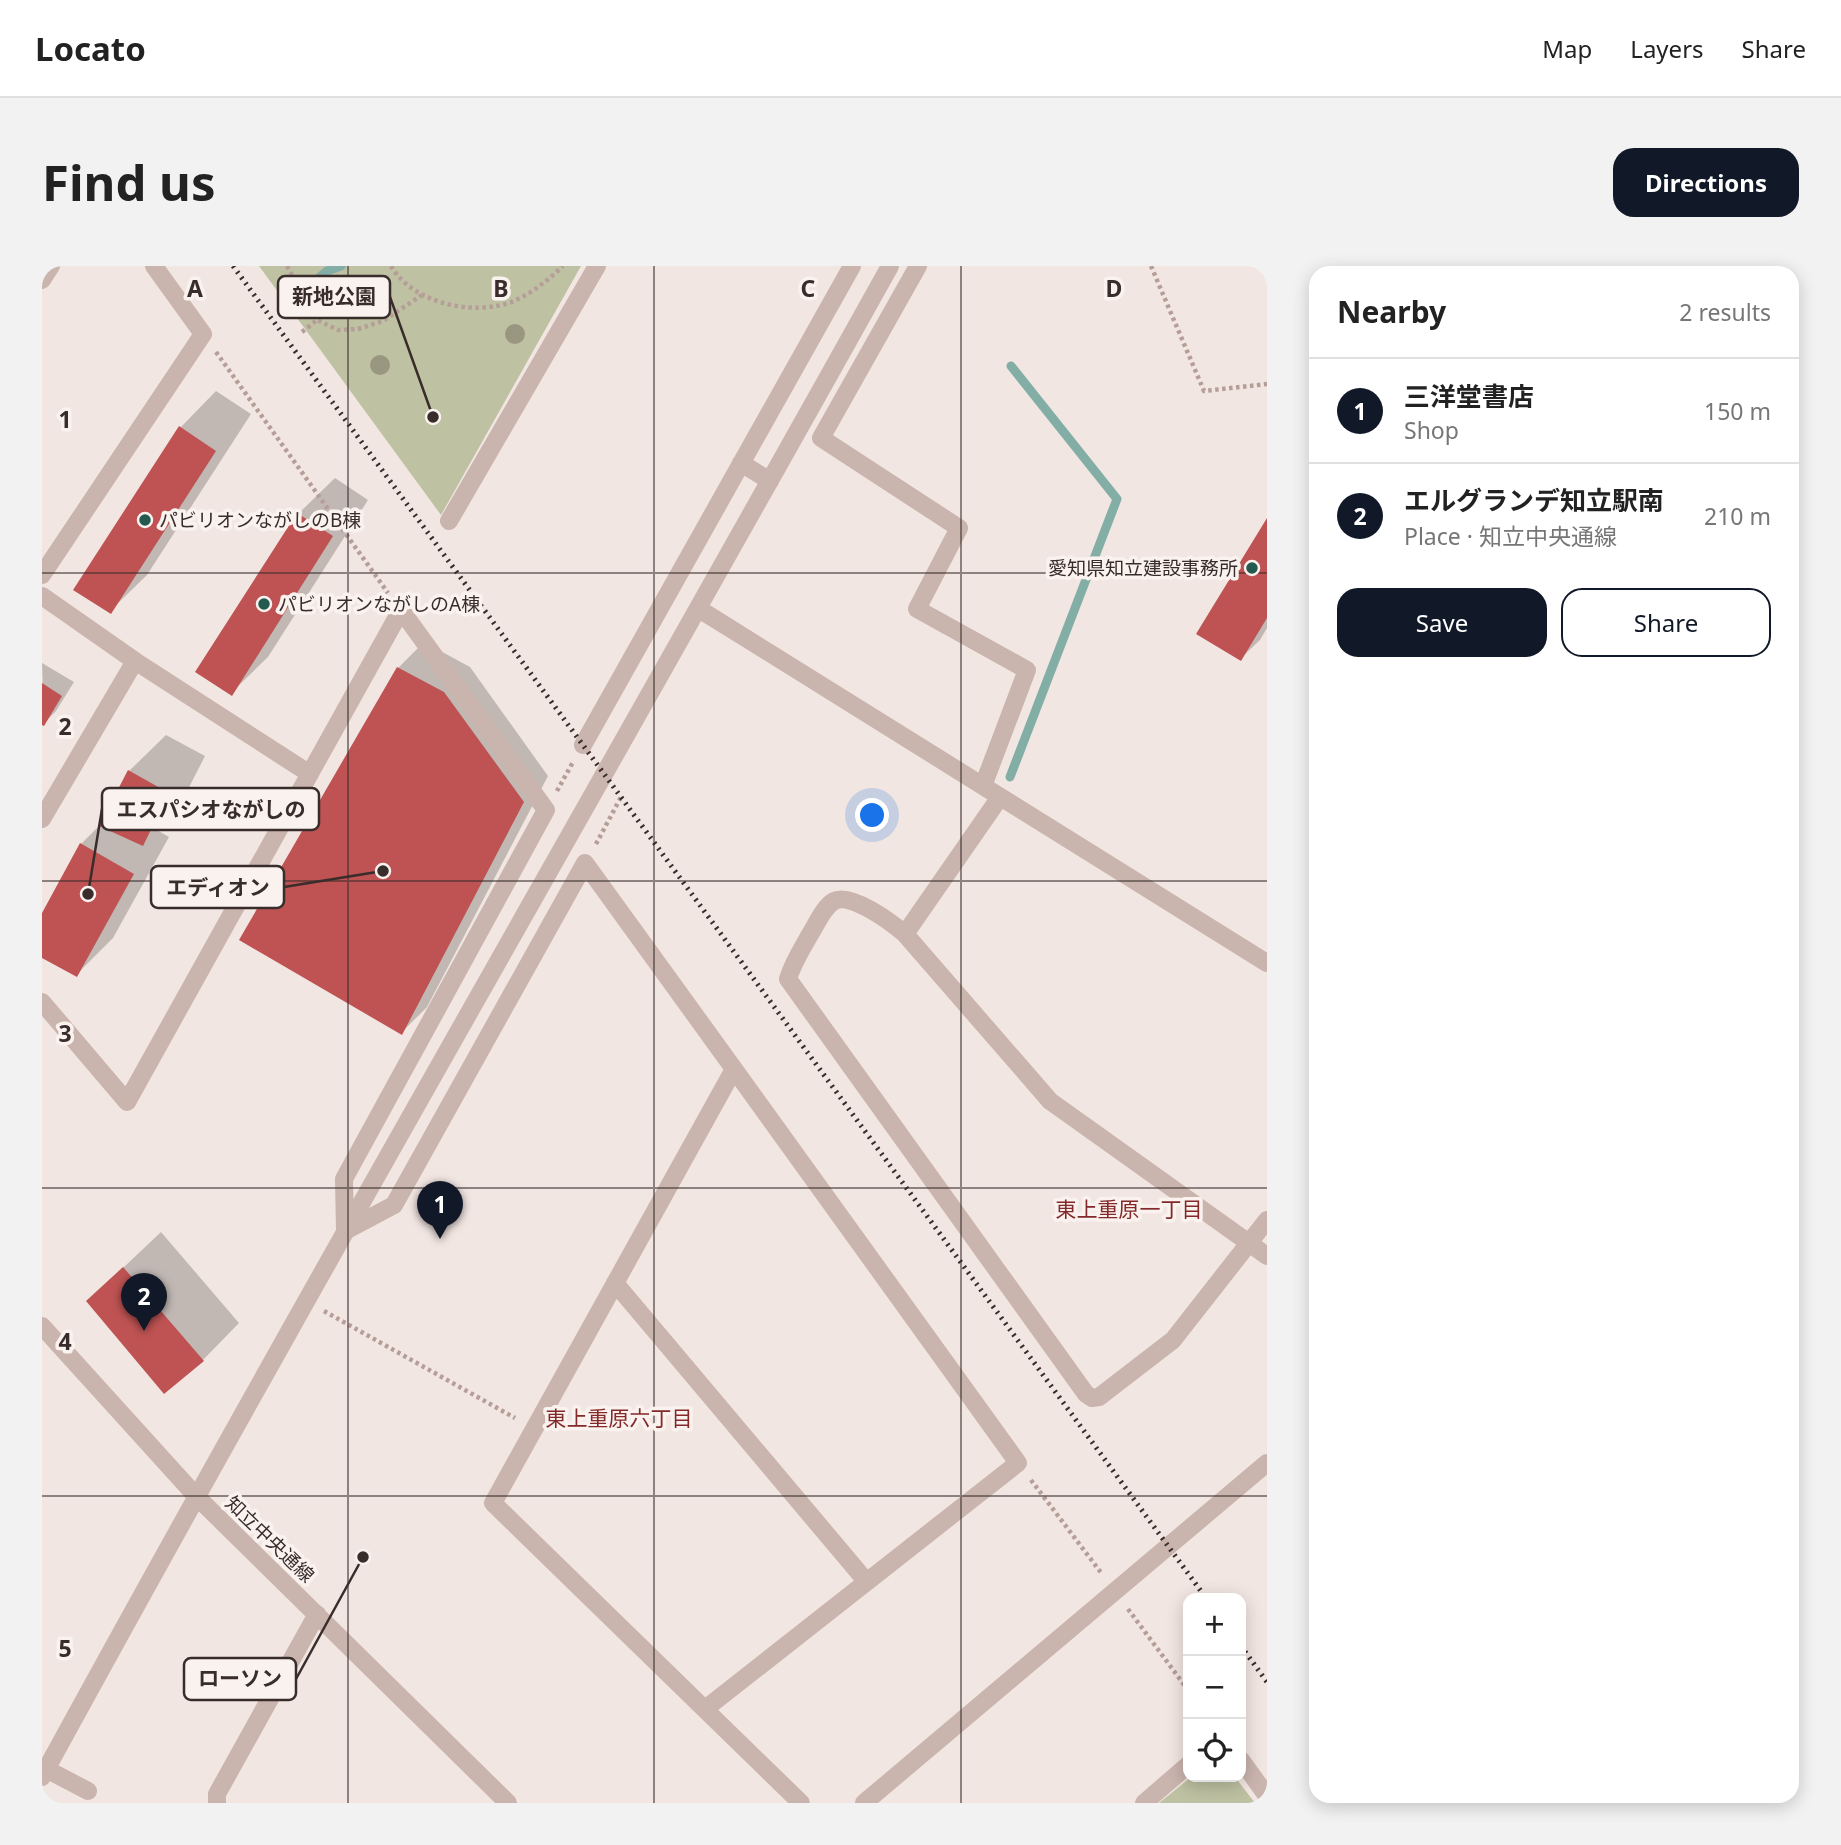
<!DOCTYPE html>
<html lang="en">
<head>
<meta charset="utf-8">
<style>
	body { margin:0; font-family:"Noto Sans","Noto Sans JP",sans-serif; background:#f2f2f2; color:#222 }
	.controls { position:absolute; right:21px; bottom:21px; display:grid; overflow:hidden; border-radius:14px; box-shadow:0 4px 18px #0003 }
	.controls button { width:63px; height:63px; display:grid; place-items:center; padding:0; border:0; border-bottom:2px solid #e0e0e0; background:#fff; color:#222; font:35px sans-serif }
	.you { position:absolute; left:831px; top:550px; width:24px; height:24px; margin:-18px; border:5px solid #fff; border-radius:50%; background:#1a73e8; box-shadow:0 0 0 10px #1a73e833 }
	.badge { display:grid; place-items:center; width:46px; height:46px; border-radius:50%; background:#111827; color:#fff; font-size:23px; font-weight:700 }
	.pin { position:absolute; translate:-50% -58px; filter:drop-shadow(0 2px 4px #0008) }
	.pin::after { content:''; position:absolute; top:37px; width:24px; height:21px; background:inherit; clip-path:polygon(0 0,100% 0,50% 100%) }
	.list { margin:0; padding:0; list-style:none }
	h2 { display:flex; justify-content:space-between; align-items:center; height:91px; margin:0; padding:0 28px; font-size:30px }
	h2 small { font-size:23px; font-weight:400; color:#767676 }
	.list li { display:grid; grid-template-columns:46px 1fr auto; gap:21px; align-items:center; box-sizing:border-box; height:105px; padding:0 28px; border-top:2px solid #e0e0e0 }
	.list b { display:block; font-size:26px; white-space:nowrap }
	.list p { margin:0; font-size:23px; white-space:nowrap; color:#767676 }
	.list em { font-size:23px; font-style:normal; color:#767676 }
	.actions { display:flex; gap:14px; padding:21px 28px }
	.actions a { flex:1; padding:16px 0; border:2px solid #111827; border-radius:21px; text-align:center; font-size:24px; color:#111827 }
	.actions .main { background:#111827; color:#fff }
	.icon { flex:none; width:38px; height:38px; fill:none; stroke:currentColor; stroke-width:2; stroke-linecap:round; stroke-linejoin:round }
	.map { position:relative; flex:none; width:1225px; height:1537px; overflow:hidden; border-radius:21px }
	header { display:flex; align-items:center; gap:42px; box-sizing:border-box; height:98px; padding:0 35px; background:#fff; border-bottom:2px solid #e0e0e0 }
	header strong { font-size:33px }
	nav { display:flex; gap:38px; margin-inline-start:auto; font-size:24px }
	.intro { display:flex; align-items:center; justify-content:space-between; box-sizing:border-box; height:168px; padding:0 42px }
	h1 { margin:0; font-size:49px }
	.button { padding:18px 32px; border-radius:21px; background:#111827; color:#fff; font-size:24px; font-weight:700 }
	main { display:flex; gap:42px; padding:0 42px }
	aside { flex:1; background:#fff; border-radius:21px; box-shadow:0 4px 18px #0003 }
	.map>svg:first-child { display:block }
	.green { fill:#bec1a2 }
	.shadow { fill:#0003 }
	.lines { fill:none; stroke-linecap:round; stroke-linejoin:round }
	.stream { stroke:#82aea5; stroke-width:9 }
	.building { fill:#bf5353 }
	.path { stroke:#b69e98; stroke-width:4.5; stroke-dasharray:3.5 3.5; stroke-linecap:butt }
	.minor { stroke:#cab4ae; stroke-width:18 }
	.rail { stroke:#392d2c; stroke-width:5; stroke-dasharray:2 5; stroke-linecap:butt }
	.tree { fill:#9a9781 }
	.grid { fill:none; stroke:#392d2c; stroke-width:2; stroke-opacity:0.55 }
	.poi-dot { fill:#23594f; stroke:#faf2ee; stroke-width:2.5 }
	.labels { text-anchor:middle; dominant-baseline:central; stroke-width:7; stroke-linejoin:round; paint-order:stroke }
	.poi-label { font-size:19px; fill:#392d2c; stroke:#faf2ee; text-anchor:start }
	.street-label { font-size:19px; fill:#392d2c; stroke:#faf2ee }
	.neighbourhood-label { font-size:21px; fill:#84292a; stroke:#faf2ee }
	.grid-label { font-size:23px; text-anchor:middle; font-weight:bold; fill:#392d2c; stroke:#faf2ee; stroke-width:7; stroke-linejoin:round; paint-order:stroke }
	.leader { fill:none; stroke:#392d2c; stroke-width:2.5 }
	.callout-dot { fill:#392d2c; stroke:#faf2ee; stroke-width:2.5 }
	.callout { fill:#faf2ee; stroke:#392d2c; stroke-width:2.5 }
	.callout-label { font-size:21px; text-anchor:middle; font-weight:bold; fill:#392d2c }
</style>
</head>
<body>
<header>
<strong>Locato</strong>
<nav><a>Map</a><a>Layers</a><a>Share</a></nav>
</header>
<div class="intro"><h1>Find us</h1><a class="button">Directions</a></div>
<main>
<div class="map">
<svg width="1225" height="1537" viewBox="0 0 1225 1537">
	<rect width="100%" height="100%" fill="#f2e6e2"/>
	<!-- green -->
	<path class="green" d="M 217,0 L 539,0 L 399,249 Z
		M 1149,1511 L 1193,1511 L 1213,1537 L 1117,1537 Z"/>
	<!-- shadow -->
	<path class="shadow" d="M 174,125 L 209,148 L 105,309 L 68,345 L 138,162 Z
		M 293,212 L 326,234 L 226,391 L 189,427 L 256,248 Z
		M 1225,255 L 1225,362 L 1218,374 L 1198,393 Z
		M 382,376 L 428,401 L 506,510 L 385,741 L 359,767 L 356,402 Z
		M 0,397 L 32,416 L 14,445 L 2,457 Z
		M 124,469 L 163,490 L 137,541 L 115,564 L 127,571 L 71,672 L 34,709 L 0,690 L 0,651 L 39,578 L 61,556 L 87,505 Z
		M 119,966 L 197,1057 L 161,1094 L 46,1035 Z"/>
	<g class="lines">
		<!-- stream -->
		<path class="stream" d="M 263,24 L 285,5 L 299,0
			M 241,40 L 256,29
			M 968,511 L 1075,233 L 969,100"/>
	</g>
	<!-- building -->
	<path class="building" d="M 137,160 L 174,185 L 69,348 L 31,324 Z
		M 255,247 L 291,270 L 190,430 L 153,406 Z
		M 1225,252 L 1225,352 L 1199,395 L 1154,368 Z
		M 355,401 L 402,426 L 482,536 L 360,769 L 197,674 Z
		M 0,417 L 20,430 L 2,460 L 0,459 Z
		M 86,504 L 127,527 L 101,580 L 57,560 Z
		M 38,577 L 92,608 L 35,711 L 0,692 L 0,647 Z
		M 81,1001 L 162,1095 L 122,1128 L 44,1035 Z"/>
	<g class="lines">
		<!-- path -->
		<path class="path" d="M 245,0 L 275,54 L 296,64 L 316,63 L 341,55 L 380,29
			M 349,0 C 371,38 433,51 472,35 C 492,26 506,14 521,0
			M 1109,0 L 1162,125 L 1225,118
			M 260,66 L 275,54
			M 174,86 L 346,327
			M 515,525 L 531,496
			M 554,578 L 579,531
			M 282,1045 L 473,1152
			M 989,1214 L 1060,1308
			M 1086,1343 L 1146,1424"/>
		<!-- minor -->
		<path class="minor" d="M 876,0 L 779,172 L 917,262 L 875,343 L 985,404 L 941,520
			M 0,14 L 9,0
			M 699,197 L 728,215
			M 407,255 L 555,0
			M 0,309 L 161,68 L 112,0
			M 0,330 L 93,395 L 268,508
			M 657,343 L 1225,697
			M 541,479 L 810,0
			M 0,553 L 93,395
			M 863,668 L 958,531
			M 0,736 L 85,836 L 359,344 L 504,544 L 302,913 L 303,965 L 352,939 L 543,597 L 692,803
			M 1225,954 L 1131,1074 L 1057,1131 L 1050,1132 L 1044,1128 L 746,713 C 751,696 761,681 770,665 C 776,655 782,641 792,635 C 809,626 850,657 863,668 L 1008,835 L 1207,977 L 1225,990
			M 573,1017 L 824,1315
			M 0,1060 L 154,1230 L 466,1537
			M 663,1443 L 976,1197 L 692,803 L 451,1237 L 759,1537
			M 1199,1494 L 1225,1530
			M 4,1503 L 46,1525
			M 0,1511 C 277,1004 567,505 848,0
			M 175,1537 L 175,1528 L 275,1348
			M 822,1537 L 1225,1197
			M 1102,1537 L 1146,1499"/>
		<!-- rail -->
		<path class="rail" d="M 191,0 L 1164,1332
			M 1199,1380 L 1225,1416"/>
	</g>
	<!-- trees -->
	<g class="tree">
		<circle cx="473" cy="68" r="10"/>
		<circle cx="338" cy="99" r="10"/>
	</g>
	<!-- grid -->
	<path class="grid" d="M 306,0 L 306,1537M 612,0 L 612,1537M 919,0 L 919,1537M 0,307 L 1225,307M 0,615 L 1225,615M 0,922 L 1225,922M 0,1230 L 1225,1230"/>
	<!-- markers -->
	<g class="poi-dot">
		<circle cx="103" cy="254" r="7"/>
		<circle cx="1210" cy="302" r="7"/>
		<circle cx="222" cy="338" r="7"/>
	</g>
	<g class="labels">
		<!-- poi labels -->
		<g class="poi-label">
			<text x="117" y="254">パビリオンながしのB棟</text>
			<text x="1196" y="302" text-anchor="end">愛知県知立建設事務所</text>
			<text x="236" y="338">パビリオンながしのA棟</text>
		</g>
		<!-- street labels -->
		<g class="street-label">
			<text transform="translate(228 1273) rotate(44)">知立中央通線</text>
		</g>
		<!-- neighbourhood labels -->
		<g class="neighbourhood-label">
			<text x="1087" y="943">東上重原一丁目</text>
			<text x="577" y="1152">東上重原六丁目</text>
		</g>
	</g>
	<g class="grid-label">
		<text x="153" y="31">A</text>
		<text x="459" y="31">B</text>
		<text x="766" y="31">C</text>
		<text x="1072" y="31">D</text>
		<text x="23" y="162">1</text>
		<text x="23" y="469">2</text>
		<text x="23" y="776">3</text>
		<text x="23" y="1084">4</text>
		<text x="23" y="1391">5</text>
	</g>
	<!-- callouts -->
	<path class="leader" d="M391 151L348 31M46 628L60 543M341 605L242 621M321 1291L254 1413"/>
	<g class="callout-dot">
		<circle cx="391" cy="151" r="7"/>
		<circle cx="46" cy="628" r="7"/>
		<circle cx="341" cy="605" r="7"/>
		<circle cx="321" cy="1291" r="7"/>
	</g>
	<g class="callout">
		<rect x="236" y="10" width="112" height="42" rx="7"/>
		<rect x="60" y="522" width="217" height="42" rx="7"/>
		<rect x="109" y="600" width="133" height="42" rx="7"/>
		<rect x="142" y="1392" width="112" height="42" rx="7"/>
	</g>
	<g class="callout-label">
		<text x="292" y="38">新地公園</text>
		<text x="169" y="551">エスパシオながしの</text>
		<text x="176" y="629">エディオン</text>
		<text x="198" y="1420">ローソン</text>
	</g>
</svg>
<div class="controls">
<button>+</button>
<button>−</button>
<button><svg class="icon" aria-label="locate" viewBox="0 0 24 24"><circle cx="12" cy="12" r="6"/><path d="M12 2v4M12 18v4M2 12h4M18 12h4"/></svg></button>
</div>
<div class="you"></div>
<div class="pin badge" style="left:398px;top:973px">1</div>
<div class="pin badge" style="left:102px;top:1065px">2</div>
</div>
<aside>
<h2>Nearby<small>2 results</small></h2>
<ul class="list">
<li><span class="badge">1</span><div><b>三洋堂書店</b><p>Shop</p></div><em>150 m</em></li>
<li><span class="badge">2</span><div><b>エルグランデ知立駅南</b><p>Place · 知立中央通線</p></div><em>210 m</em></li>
</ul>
<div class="actions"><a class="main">Save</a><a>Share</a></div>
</aside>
</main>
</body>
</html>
